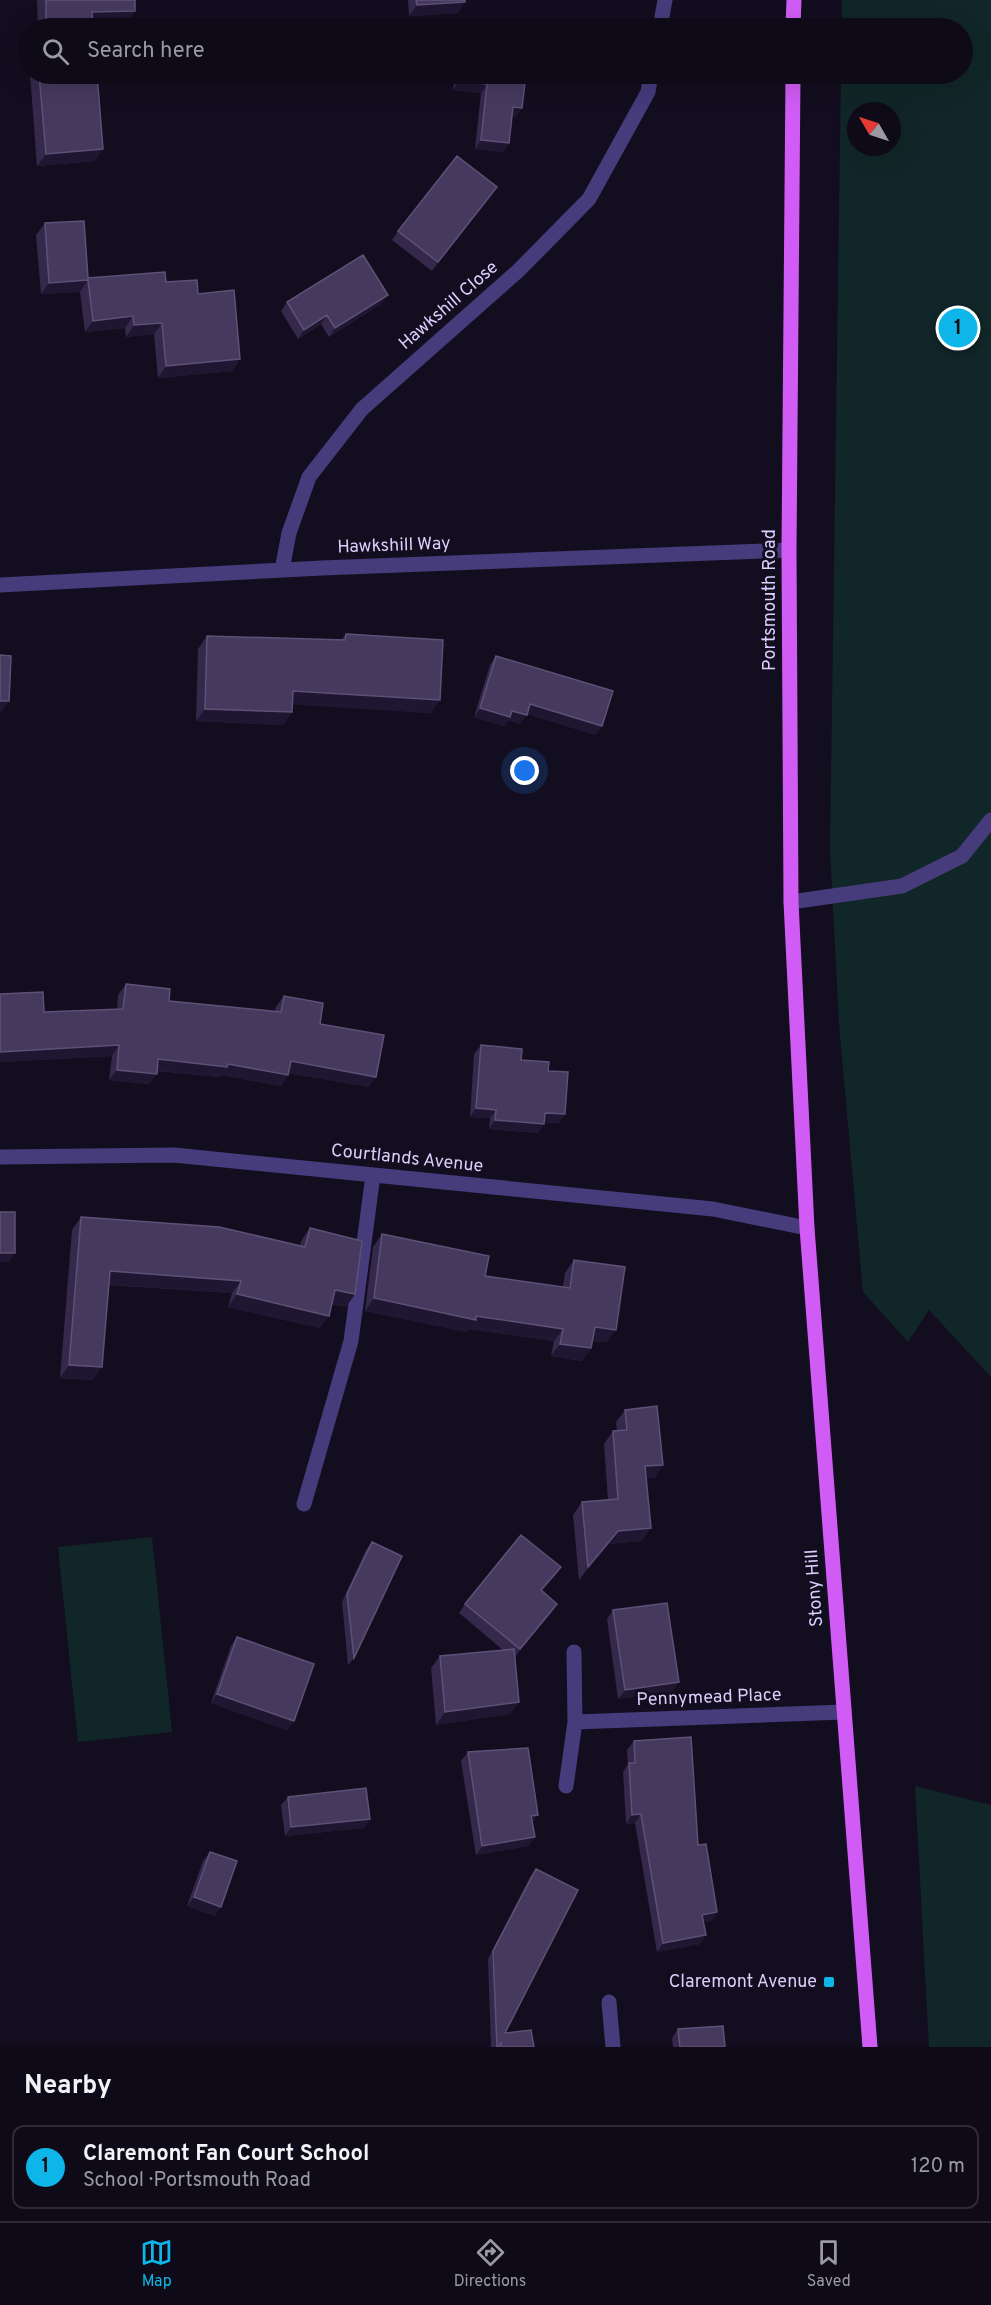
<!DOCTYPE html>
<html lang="en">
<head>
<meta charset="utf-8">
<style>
	body { margin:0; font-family:Overpass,sans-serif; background:#1c1824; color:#f1f3f6 }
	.compass { position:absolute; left:847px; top:102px; width:54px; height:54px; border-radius:50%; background:#0e0a17; box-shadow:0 6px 24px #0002; rotate:309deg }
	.you { position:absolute; left:525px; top:771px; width:21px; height:21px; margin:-15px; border:4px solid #fff; border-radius:50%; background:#1a73e8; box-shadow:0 0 0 9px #1a73e833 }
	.badge { display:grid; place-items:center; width:39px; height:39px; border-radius:50%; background:#0eb5e8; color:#111; font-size:20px; font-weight:700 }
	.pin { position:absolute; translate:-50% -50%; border:3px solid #fff; box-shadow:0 2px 6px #0006 }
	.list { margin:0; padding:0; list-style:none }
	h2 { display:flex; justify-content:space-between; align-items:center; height:78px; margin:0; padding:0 24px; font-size:26px }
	h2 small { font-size:20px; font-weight:400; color:#9b9aa1 }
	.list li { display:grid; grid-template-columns:39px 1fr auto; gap:18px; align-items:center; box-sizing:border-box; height:84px; margin:0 12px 12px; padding:0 12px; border:2px solid #2e2b36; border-radius:12px }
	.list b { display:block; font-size:22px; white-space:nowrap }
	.list p { margin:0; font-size:20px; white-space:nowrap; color:#9b9aa1 }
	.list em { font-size:20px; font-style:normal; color:#9b9aa1 }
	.icon { flex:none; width:33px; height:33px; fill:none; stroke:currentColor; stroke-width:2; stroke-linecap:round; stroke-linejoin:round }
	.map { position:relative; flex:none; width:991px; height:2047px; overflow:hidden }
	.search { position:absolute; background:#0e0a17; box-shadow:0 6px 24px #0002; left:18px; right:18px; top:18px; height:66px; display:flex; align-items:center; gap:15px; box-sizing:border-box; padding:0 21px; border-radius:33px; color:#9b9aa1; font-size:22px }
	.sheet { height:174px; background:#0e0a17 }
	nav { display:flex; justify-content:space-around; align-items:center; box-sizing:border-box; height:84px; border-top:2px solid #2e2b36; background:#0e0a17; font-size:16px; color:#9b9aa1 }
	nav a { display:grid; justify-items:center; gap:3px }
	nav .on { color:#0eb5e8 }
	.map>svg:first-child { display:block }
	.green { fill:#112628; fill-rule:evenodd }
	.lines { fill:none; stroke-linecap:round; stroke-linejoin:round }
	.minor { stroke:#463b7b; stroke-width:15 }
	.major { stroke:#d05cf5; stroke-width:15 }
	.wall { fill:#34284b }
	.shaded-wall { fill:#1f1632 }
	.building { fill:#45395e; stroke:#5d5177; stroke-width:1.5 }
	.poi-dot { fill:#0eb5e8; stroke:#130e1f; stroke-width:2 }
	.labels { text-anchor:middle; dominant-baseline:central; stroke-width:6; stroke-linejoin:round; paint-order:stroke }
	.street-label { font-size:18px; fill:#dacefc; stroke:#130e1f }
	.poi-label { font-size:18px; fill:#dacefc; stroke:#130e1f; text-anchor:end }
</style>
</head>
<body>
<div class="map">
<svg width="991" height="2047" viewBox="0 0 991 2047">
	<rect width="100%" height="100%" fill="#130e1f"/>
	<!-- green -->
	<path class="green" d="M 842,0 L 991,0 L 991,1377 L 929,1310 L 908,1342 L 863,1292 L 839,1024 L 830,850 L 841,74 L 962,74 L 962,28 L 842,28 ZM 856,111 L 892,111 L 892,147 L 856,147 Z
		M 152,1537 L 172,1732 L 78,1742 L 58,1547 Z
		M 915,1786 L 991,1805 L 991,2047 L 929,2047 Z"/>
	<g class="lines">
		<!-- minor -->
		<path class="minor" d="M 660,28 L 665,0
			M 282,570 L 289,533 L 309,477 L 362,409 L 518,271 L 589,199 L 648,92 L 651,74
			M 0,585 L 322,568 L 789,550
			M 791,902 L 902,886 L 962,856 L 991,820
			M 0,1157 L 174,1155 L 713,1209 L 807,1228
			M 304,1504 L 351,1341 L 373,1175
			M 575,1722 L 844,1712
			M 566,1786 L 575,1722 L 574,1652
			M 609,2002 L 613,2047"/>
		<!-- major -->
		<path class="major" d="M 793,28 L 794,0
			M 793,74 L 789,550 L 791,902 L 807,1228 L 870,2047"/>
	</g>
	<!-- wall -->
	<path class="wall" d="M 37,0 L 135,0 L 135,11 L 127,23 L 93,24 L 93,28 L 38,28 Z
		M 408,0 L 465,0 L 465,2 L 458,13 L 409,16 Z
		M 30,74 L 97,74 L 95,161 L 37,166 Z
		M 455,74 L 526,74 L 516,117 L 512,116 L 509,143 L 503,152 L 475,149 L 481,93 L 453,90 Z
		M 491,196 L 432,271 L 392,240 L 398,231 Z
		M 45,223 L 88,278 L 166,282 L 198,294 L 240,359 L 232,371 L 158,378 L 154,334 L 126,337 L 125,328 L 85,332 L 80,292 L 41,294 L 36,235 Z
		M 287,302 L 381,304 L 329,337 L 321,324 L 298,339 L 281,311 Z
		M 346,634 L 431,713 L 293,704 L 283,725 L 196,721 L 198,649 L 207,636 L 341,640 Z
		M 496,656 L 602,726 L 596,735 L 527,714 L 520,724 L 508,720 L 504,726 L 474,717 L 490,665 Z
		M 126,984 L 169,1001 L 275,1012 L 276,1007 L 284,996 L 320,1024 L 369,1087 L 288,1073 L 281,1086 L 221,1075 L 220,1077 L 157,1071 L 149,1084 L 109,1080 L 112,1056 L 0,1062 L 0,994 L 44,1012 L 117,1009 L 118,995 Z
		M 481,1045 L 548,1071 L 565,1114 L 559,1123 L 544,1122 L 544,1124 L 538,1133 L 489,1129 L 490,1118 L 470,1117 L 474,1054 Z
		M 81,1217 L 300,1246 L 301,1241 L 310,1228 L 355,1294 L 346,1307 L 331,1304 L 320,1328 L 228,1307 L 232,1293 L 109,1285 L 93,1380 L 60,1378 L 72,1230 Z
		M 382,1234 L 485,1276 L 563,1287 L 565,1273 L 574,1260 L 607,1342 L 592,1341 L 591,1348 L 582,1361 L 551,1356 L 554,1341 L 469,1329 L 467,1332 L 365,1311 L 373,1247 Z
		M 625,1410 L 663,1465 L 654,1478 L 646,1478 L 642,1541 L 609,1544 L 579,1580 L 573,1515 L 582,1502 L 608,1500 L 604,1444 L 613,1431 L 617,1431 L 616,1422 Z
		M 372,1542 L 354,1658 L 348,1665 L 342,1602 L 366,1550 Z
		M 561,1567 L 542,1591 L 557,1604 L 551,1613 L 515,1657 L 519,1702 L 510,1714 L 436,1725 L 431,1668 L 440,1656 L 503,1650 L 459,1613 L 465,1604 Z
		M 613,1610 L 673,1691 L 618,1699 L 607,1619 Z
		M 237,1637 L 287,1730 L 211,1703 L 231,1646 Z
		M 634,1741 L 698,1845 L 717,1912 L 711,1921 L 703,1922 L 700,1944 L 657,1952 L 635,1823 L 626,1824 L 623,1772 L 628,1764 L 627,1750 Z
		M 468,1752 L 532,1823 L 535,1837 L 528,1846 L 476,1855 L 461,1761 Z
		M 288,1797 L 364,1828 L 285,1836 L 281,1805 Z
		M 210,1852 L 215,1916 L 187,1906 L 203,1861 Z
		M 536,1869 L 505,2033 L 534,2047 L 491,2047 L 488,1959 L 530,1877 Z
		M 678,2029 L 725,2047 L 673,2047 L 672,2038 Z"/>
	<!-- shaded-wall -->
	<path class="shaded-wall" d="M 465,2 L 458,13 L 409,16 L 417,5 Z
		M 135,11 L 127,23 L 83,24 L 92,12 Z
		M 459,81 L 487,84 L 481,93 L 453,90 Z
		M 513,107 L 522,108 L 516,117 L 507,116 Z
		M 481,140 L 509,143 L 503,152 L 475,149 Z
		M 103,149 L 95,161 L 37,166 L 46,154 Z
		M 497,187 L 491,196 L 432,271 L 438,262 Z
		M 88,280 L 80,292 L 41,294 L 49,283 Z
		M 388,295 L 381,304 L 329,337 L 335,328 Z
		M 327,315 L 321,324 L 298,339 L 304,330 Z
		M 133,316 L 125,328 L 85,332 L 93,321 Z
		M 162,323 L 154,334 L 126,337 L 134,325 Z
		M 240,359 L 232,371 L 158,378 L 166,366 Z
		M 293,691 L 440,700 L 431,713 L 284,704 Z
		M 0,701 L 9,701 L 1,713 L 0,713 Z
		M 530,704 L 602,726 L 596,735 L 524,713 Z
		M 480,708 L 512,711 L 527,715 L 520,724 L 508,720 L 504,726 L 474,717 Z
		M 205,709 L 292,712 L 283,725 L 196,721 Z
		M 119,1045 L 112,1056 L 0,1062 L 0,1052 Z
		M 158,1059 L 228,1064 L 288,1075 L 281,1086 L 221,1075 L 220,1077 L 151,1070 Z
		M 291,1061 L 376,1077 L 369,1087 L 283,1072 Z
		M 117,1070 L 157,1074 L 149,1084 L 109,1080 Z
		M 476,1108 L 496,1110 L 490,1118 L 470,1117 Z
		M 545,1113 L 565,1114 L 559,1123 L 539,1122 Z
		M 495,1120 L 544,1124 L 538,1133 L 489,1129 Z
		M 0,1253 L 15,1253 L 9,1262 L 0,1262 Z
		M 110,1271 L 241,1281 L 232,1293 L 101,1284 Z
		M 335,1290 L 355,1294 L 346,1307 L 326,1303 Z
		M 237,1294 L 329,1316 L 320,1328 L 228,1307 Z
		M 374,1298 L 476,1316 L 563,1329 L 554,1341 L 469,1329 L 467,1332 L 365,1311 Z
		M 595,1327 L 616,1330 L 607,1342 L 586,1340 Z
		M 560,1344 L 591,1348 L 582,1361 L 551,1356 Z
		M 69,1365 L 102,1367 L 93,1380 L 60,1378 Z
		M 663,1465 L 654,1478 L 636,1479 L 645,1466 Z
		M 651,1528 L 642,1541 L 609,1544 L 579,1580 L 588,1567 L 618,1531 Z
		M 561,1567 L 555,1576 L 535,1599 L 541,1590 Z
		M 557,1604 L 551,1613 L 514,1658 L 520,1649 Z
		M 679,1682 L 673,1691 L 618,1699 L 625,1690 Z
		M 217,1694 L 294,1721 L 287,1730 L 211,1703 Z
		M 519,1702 L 510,1714 L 436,1725 L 445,1712 Z
		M 641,1814 L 635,1823 L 626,1824 L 632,1815 Z
		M 538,1815 L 532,1824 L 531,1816 Z
		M 370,1819 L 364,1828 L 285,1836 L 291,1827 Z
		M 535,1837 L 528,1846 L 476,1855 L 482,1846 Z
		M 194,1897 L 221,1907 L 215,1916 L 187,1906 Z
		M 717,1912 L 711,1921 L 696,1923 L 702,1915 Z
		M 706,1935 L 700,1944 L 657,1952 L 663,1943 Z"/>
	<!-- building -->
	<path class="building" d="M 46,0 L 135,0 L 135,11 L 92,12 L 93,28 L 46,28 Z
		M 416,0 L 465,0 L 465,2 L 417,5 Z
		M 39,74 L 97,74 L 103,149 L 46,154 Z
		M 460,74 L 526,74 L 522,108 L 513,107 L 509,143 L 481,140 L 487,84 L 459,81 Z
		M 457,156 L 497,187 L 438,262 L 398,231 Z
		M 84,221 L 88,278 L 165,272 L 166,282 L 197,280 L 198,294 L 234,290 L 240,359 L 166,366 L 162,323 L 134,325 L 133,316 L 93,321 L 88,280 L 49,283 L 45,223 Z
		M 363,255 L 388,295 L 335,328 L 327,315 L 304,330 L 287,302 Z
		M 346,634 L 443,640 L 440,700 L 293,691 L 292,712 L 205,709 L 207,636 L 345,640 Z
		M 0,655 L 11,656 L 9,701 L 0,701 Z
		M 496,656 L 613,691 L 602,726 L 530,704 L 527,715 L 512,711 L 510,717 L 480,708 Z
		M 126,984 L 170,989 L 169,1001 L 281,1012 L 284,996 L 323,1003 L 320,1024 L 384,1035 L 376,1077 L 291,1061 L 288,1075 L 228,1064 L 227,1067 L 158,1059 L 157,1074 L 117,1070 L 119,1045 L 0,1052 L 0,994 L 43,992 L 44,1012 L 123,1009 Z
		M 481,1045 L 522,1049 L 521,1060 L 549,1062 L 548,1071 L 568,1072 L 565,1114 L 545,1113 L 544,1124 L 495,1120 L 496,1110 L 476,1108 Z
		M 0,1212 L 15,1212 L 15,1253 L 0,1253 Z
		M 81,1217 L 219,1227 L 305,1247 L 310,1228 L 362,1241 L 355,1294 L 335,1290 L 329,1316 L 237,1294 L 241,1281 L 110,1271 L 102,1367 L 69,1365 Z
		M 382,1234 L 489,1256 L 485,1276 L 570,1288 L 574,1260 L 625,1267 L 616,1330 L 595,1327 L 591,1348 L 560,1344 L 563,1329 L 476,1316 L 476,1320 L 374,1298 Z
		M 657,1406 L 663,1465 L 645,1466 L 651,1528 L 618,1531 L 588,1567 L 582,1502 L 618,1499 L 613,1431 L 627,1430 L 625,1410 Z
		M 521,1535 L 561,1567 L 541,1590 L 557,1604 L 520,1649 L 465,1604 Z
		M 372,1542 L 402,1556 L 354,1658 L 347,1594 Z
		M 667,1603 L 679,1682 L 625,1690 L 613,1610 Z
		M 237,1637 L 314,1664 L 294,1721 L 217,1694 Z
		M 514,1649 L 519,1702 L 445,1712 L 440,1656 Z
		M 691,1737 L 698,1845 L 706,1844 L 717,1912 L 702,1915 L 706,1935 L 663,1943 L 641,1814 L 632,1815 L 629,1763 L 635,1763 L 634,1741 Z
		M 528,1748 L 538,1815 L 531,1816 L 535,1837 L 482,1846 L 468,1752 Z
		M 366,1788 L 370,1819 L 291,1827 L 288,1797 Z
		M 210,1852 L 237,1861 L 221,1907 L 194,1897 Z
		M 536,1869 L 578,1890 L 505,2033 L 531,2030 L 534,2047 L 501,2047 L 501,2043 L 498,2047 L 497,2047 L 493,1951 Z
		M 723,2026 L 725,2047 L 680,2047 L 678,2029 Z"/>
	<!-- markers -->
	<rect class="poi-dot" x="823" y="1976" width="12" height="12" rx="3"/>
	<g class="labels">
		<!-- street labels -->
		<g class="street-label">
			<text transform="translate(449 306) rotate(-41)">Hawkshill Close</text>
			<text transform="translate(394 546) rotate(-2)">Hawkshill Way</text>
			<text transform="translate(770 600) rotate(-90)">Portsmouth Road</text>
			<text transform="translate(407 1159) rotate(6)">Courtlands Avenue</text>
			<text transform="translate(815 1588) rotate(-94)">Stony Hill</text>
			<text transform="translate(709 1698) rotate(-2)">Pennymead Place</text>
		</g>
		<!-- poi labels -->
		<g class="poi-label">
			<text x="817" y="1982">Claremont Avenue</text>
		</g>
	</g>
</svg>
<svg class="compass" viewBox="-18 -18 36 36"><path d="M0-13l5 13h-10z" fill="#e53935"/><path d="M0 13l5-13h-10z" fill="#9b9aa1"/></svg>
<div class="you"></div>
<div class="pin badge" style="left:958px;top:328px">1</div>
<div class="search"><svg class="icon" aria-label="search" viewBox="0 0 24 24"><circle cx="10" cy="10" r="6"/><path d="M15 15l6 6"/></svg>Search here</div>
</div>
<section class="sheet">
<h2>Nearby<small></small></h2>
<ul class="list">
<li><span class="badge">1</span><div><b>Claremont Fan Court School</b><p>School · Portsmouth Road</p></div><em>120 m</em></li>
</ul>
</section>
<nav>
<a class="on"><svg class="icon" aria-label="map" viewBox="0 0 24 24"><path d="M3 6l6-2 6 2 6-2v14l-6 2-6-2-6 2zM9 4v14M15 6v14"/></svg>Map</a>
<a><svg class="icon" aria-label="directions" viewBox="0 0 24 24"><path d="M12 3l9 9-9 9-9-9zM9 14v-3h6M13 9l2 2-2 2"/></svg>Directions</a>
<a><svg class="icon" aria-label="saved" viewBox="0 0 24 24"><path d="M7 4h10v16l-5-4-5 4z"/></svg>Saved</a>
</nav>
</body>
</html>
